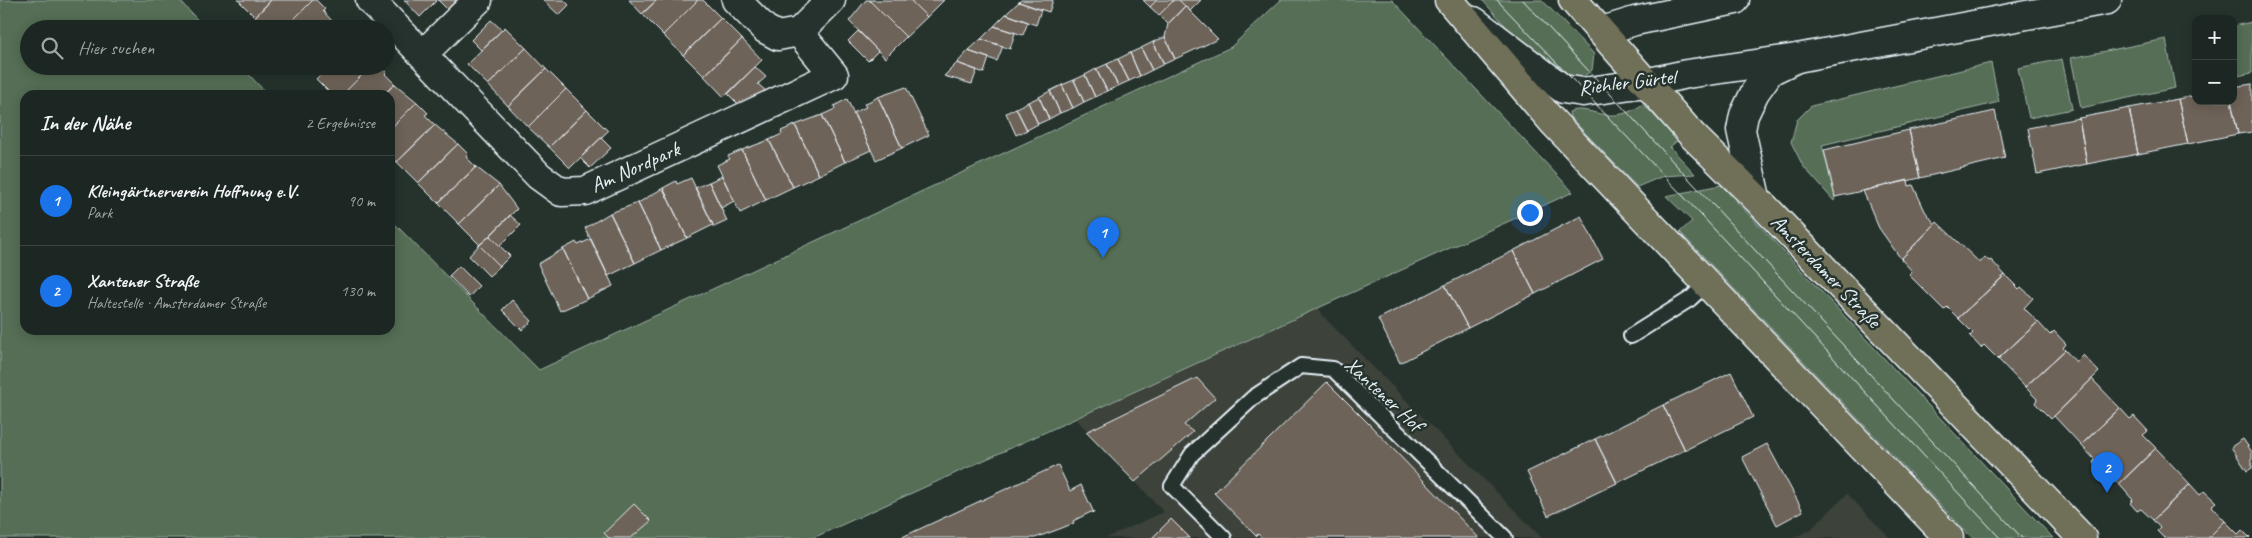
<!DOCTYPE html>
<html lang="de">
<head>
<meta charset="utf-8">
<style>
	body { margin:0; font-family:Caveat,sans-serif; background:#29322f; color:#f1f3f6 }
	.controls { position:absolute; right:15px; top:15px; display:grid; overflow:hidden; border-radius:10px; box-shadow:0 2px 12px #0003 }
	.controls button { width:45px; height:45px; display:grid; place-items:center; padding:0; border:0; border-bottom:1px solid #3a4340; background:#1c2622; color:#f1f3f6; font:25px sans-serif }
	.you { position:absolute; left:1529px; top:212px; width:18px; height:18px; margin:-12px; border:4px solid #fff; border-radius:50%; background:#1a73e8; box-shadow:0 0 0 8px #1a73e833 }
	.badge { display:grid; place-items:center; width:32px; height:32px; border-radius:50%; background:#1a73e8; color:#fff; font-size:16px; font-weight:700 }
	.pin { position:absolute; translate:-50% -41px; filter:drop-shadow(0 1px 2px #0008) }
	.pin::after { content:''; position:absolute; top:26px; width:18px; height:15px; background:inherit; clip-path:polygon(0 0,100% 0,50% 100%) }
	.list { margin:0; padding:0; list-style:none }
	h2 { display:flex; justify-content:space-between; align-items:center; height:65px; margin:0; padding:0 20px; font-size:21px }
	h2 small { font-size:16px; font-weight:400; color:#a0a5a5 }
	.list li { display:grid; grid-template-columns:32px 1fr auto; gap:15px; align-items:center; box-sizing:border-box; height:90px; padding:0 20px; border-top:1px solid #3a4340 }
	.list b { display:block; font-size:19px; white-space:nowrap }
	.list p { margin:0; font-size:16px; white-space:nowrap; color:#a0a5a5 }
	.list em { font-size:16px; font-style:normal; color:#a0a5a5 }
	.icon { flex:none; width:28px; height:28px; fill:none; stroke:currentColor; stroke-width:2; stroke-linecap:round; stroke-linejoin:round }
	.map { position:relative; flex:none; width:2252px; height:538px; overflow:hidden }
	.search { position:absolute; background:#1c2622; box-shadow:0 2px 12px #0003; left:20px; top:20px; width:375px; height:55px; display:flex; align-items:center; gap:12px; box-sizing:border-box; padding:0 18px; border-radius:28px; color:#a0a5a5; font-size:19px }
	.panel { position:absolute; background:#1c2622; box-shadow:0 2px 12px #0003; left:20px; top:90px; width:375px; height:245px; border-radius:15px }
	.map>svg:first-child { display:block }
	.built { fill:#3c423a }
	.green { fill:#546e55; stroke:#9eb0a6 }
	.building { fill:#6e6458; stroke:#e8f1f8 }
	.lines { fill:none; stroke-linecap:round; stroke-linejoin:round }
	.lane-casing { stroke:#e8f1f8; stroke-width:18 }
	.street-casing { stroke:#e8f1f8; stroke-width:31 }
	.secondary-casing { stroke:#e8f1f8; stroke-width:31 }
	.primary-casing { stroke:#e8f1f8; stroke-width:31 }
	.lane { stroke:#26332d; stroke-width:14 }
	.street { stroke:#26332d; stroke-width:28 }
	.secondary { stroke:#26332d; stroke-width:28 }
	.primary { stroke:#706f59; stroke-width:28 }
	.tram { stroke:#e8f1f8; stroke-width:1 }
	.labels { text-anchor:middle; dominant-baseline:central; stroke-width:5; stroke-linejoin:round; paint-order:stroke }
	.street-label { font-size:21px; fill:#e8f1f8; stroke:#26332d }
</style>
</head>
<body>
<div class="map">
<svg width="2252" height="538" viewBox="0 0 2252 538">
	<rect width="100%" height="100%" fill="#26332d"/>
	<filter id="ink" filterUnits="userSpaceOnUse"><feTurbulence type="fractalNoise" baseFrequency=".02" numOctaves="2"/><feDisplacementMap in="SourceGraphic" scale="10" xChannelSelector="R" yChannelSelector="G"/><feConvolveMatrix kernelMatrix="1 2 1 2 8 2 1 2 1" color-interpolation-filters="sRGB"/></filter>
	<g filter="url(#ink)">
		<!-- built -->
		<path class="built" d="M 1319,308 L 1323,316 L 1542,538 L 1106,538 L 1164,512 L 1076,419 Z
			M 1847,494 L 1890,538 L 1793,538 L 1810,530 Z"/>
		<!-- green -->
		<path class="green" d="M 0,0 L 179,0 L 206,29 L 29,29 L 29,66 L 241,66 L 268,95 L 25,95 L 25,330 L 390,330 L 390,219 L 539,370 L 1231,47 L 1281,0 L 1392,0 L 1573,192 L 813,538 L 0,538 Z
			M 1482,0 L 1542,0 L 1594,54 L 1592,70 L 1579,80 C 1542,72 1508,27 1482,0 Z
			M 2252,22 L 2252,73 L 2233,77 L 2233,26 Z
			M 2166,39 L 2175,88 L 2081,108 L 2071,58 Z
			M 2062,59 L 2072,109 L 2029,118 L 2018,68 Z
			M 1991,63 L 1999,102 L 1822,145 L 1835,197 L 1834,201 L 1803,166 L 1791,142 L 1797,120 L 1811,106 Z
			M 1643,104 L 1678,140 L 1670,147 L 1695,174 L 1663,176 L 1637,187 L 1570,117 L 1569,112 C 1582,106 1596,115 1609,115 C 1622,116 1633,111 1643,104 Z
			M 1721,185 L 2053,538 L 1972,538 L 1680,232 L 1692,221 L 1666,196 Z"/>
		<!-- building -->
		<path class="building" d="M 238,0 L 271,0 L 255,17 Z
			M 271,0 L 313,0 L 284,29 L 267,29 L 255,17 Z
			M 313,0 L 316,0 L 325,9 L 323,11 L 333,22 L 326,29 L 284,29 Z
			M 404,0 L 437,0 L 420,17 Z
			M 438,0 L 458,0 L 448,10 Z
			M 543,0 L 564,0 L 569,5 L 559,15 Z
			M 629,0 L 657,0 L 642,14 Z
			M 657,0 L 698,0 L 663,35 L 642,14 Z
			M 698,0 L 703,0 L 721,18 L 683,55 L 663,35 Z
			M 866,0 L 869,0 L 906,37 L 885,58 L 849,21 Z
			M 869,0 L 910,0 L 927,17 L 906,37 Z
			M 910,0 L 944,0 L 927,17 Z
			M 1021,0 L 1053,0 L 1049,12 L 1019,2 Z
			M 1143,0 L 1157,0 L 1150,7 Z
			M 1157,0 L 1174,0 L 1159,15 L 1150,7 Z
			M 1174,0 L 1179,0 L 1185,6 L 1168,24 L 1159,15 Z
			M 1179,0 L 1201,0 L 1190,11 Z
			M 1019,2 L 1041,10 L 1036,25 L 1006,14 Z
			M 1185,6 L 1218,39 L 1175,59 L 1165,37 L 1168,24 Z
			M 1006,14 L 1028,22 L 1023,35 L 994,26 Z
			M 721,18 L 742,39 L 704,76 L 683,55 Z
			M 491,20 L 502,30 L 481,50 L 471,40 Z
			M 333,22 L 340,29 L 326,29 Z
			M 994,26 L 1015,33 L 1010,49 L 981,39 Z
			M 505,27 L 526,48 L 488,85 L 467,64 Z
			M 858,31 L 878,51 L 868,61 L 848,41 Z
			M 1165,37 L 1175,59 L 1164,64 L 1153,42 Z
			M 742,39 L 762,60 L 724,97 L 704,76 Z
			M 981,39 L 1003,46 L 997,61 L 968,51 Z
			M 1153,42 L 1164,64 L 1152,70 L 1141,48 Z
			M 526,48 L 546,69 L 508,106 L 488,85 Z
			M 1141,48 L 1152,70 L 1140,76 L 1130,53 Z
			M 968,51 L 989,58 L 984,73 L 957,63 Z
			M 1130,53 L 1140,76 L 1129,81 L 1118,59 Z
			M 1118,59 L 1129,81 L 1118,86 L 1107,64 Z
			M 957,63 L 977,70 L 972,84 L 944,76 Z
			M 1107,64 L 1118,86 L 1107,91 L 1096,69 Z
			M 329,66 L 371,66 L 342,95 L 332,95 L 316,79 Z
			M 371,66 L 381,66 L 387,72 L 385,74 L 395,84 L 383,95 L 342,95 Z
			M 755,67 L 766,77 L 758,84 L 767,92 L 739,105 L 728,94 Z
			M 546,69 L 566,89 L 528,127 L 508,106 Z
			M 1096,69 L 1107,91 L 1095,97 L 1085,75 Z
			M 1085,75 L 1095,97 L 1084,102 L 1074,80 Z
			M 1074,80 L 1084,102 L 1073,108 L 1062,85 Z
			M 395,84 L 417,102 L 390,129 L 390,95 L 383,95 Z
			M 2252,84 L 2252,132 L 2238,134 L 2231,101 L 2233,101 L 2233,87 Z
			M 1062,85 L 1073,108 L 1060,113 L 1050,91 Z
			M 906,87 L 929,135 L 902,148 L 878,97 Z
			M 566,89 L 587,110 L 549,147 L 528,127 Z
			M 1050,91 L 1060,113 L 1049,119 L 1039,97 Z
			M 2196,95 L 2196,101 L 2231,101 L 2238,134 L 2188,144 L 2178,99 Z
			M 878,97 L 902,148 L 876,160 L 853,113 L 866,107 L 864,104 Z
			M 1039,97 L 1049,119 L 1038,124 L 1028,102 Z
			M 847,99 L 871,150 L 845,162 L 822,115 L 835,109 L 834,106 Z
			M 2178,99 L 2188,144 L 2138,154 L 2129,108 Z
			M 417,102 L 428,113 L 425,115 L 435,125 L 397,162 L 390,154 L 390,129 Z
			M 1028,102 L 1038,124 L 1027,130 L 1016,108 Z
			M 1016,108 L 1027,130 L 1016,135 L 1006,113 Z
			M 2129,108 L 2138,154 L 2087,164 L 2079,118 Z
			M 587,110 L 608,131 L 570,168 L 549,147 Z
			M 1995,111 L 2005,158 L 1920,178 L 1909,130 Z
			M 822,115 L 845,162 L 819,175 L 795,125 Z
			M 2079,118 L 2087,164 L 2037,174 L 2028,128 Z
			M 435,125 L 458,144 L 418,183 L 397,162 Z
			M 795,125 L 819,175 L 793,187 L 769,140 L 782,134 L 781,131 Z
			M 1909,130 L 1920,178 L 1835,197 L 1824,150 Z
			M 601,138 L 611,148 L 590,168 L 580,158 Z
			M 769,140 L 793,187 L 766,200 L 742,150 Z
			M 458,144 L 468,154 L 466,157 L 476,167 L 438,203 L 418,183 Z
			M 742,150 L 766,200 L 740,213 L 717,165 L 730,159 L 728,156 Z
			M 476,167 L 499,185 L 459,224 L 438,203 Z
			M 722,176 L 734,201 L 721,208 L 709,182 Z
			M 691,178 L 713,225 L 687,238 L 663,188 L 676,181 L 677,184 Z
			M 1908,180 L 1909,186 L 1913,185 L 1925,211 L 1935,224 L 1901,259 L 1879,228 L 1863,191 Z
			M 709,182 L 727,221 L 714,227 L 695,188 Z
			M 499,185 L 517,209 L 480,245 L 459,224 Z
			M 663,188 L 687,238 L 661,250 L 638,203 Z
			M 638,203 L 661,250 L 635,263 L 610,213 Z
			M 610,213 L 635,263 L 608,276 L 585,228 Z
			M 510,215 L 521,225 L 500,246 L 490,236 Z
			M 1581,216 L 1603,259 L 1535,294 L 1513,251 Z
			M 1937,222 L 1980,263 L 1985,257 L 1989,261 L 1991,260 L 2005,275 L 1958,318 L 1947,307 L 1944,310 L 1909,275 L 1912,271 L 1901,259 Z
			M 490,236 L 510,256 L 500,266 L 479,245 Z
			M 591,239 L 613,286 L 587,299 L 563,249 L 576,242 L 578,245 Z
			M 479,245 L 500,266 L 489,276 L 469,256 Z
			M 563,249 L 587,299 L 560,311 L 538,264 Z
			M 1513,251 L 1535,294 L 1468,328 L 1445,285 Z
			M 459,266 L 479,286 L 469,297 L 449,276 Z
			M 2005,275 L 2019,289 L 2021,287 L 2033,298 L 2024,308 L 2038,322 L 1998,359 L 1984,345 L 1981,348 L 1970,336 L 1973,333 L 1958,318 Z
			M 1445,285 L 1468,328 L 1400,363 L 1378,319 Z
			M 512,300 L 532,321 L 522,330 L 502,310 Z
			M 2038,322 L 2050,335 L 2054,331 L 2066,344 L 2063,348 L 2065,350 L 2025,387 L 1998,359 Z
			M 2065,350 L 2076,362 L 2083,355 L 2099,372 L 2051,419 L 2035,403 L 2037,399 L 2025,387 Z
			M 1731,372 L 1753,417 L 1685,450 L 1663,405 Z
			M 1197,378 L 1215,398 L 1184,425 L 1193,432 L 1135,482 L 1086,432 Z
			M 2092,379 L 2120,408 L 2081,445 L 2054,416 Z
			M 1327,382 L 1369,424 L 1479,538 L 1262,538 L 1258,534 L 1256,536 L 1214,493 Z
			M 1663,405 L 1685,450 L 1617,483 L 1595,439 Z
			M 2120,408 L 2130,419 L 2134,416 L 2148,431 L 2143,435 L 2156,448 L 2119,484 L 2106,471 L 2103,474 L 2093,463 L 2095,460 L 2081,445 Z
			M 1595,439 L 1617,483 L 1548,516 L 1527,472 Z
			M 2243,439 L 2252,452 L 2252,468 L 2247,471 L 2231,447 Z
			M 1767,444 L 1803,511 L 1777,525 L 1742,457 Z
			M 2156,448 L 2190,484 L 2153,520 L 2141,509 L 2137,511 L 2130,503 L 2133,500 L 2119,484 Z
			M 1058,465 L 1070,491 L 1081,485 L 1094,513 L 1091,512 L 1073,521 L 1074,523 L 1062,528 L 1035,538 L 900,538 Z
			M 2190,484 L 2200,495 L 2204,491 L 2216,502 L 2211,506 L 2225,521 L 2208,538 L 2164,538 L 2157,531 L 2160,528 L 2153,520 Z
			M 634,504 L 651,521 L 631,538 L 609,538 L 604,533 Z
			M 1171,519 L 1190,538 L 1152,538 Z
			M 2225,521 L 2238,534 L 2242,530 L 2250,538 L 2208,538 Z"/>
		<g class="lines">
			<!-- lane casing -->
			<g class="lane-casing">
				<path id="lane" d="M 1631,336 L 1690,299 L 1706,284
					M 1224,538 L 1172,486 L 1192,454 L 1254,397 L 1301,366 L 1333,369 L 1505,538"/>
			</g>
			<!-- street casing -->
			<g class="street-casing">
				<path id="street" d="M 370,0 L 539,176 L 561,192 L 585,191 L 834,75 L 799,32 L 778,36 L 765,29 L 736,0
					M 1474,21 L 1563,89 L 1583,92 L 1645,83
					M 1602,31 L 1635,21 L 1735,0
					M 799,32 L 831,0
					M 423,54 L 478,0
					M 1756,198 L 1741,130 L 1744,115 L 1755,92 L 1770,71 L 1797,58"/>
			</g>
			<!-- secondary casing -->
			<g class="secondary-casing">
				<path id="secondary" d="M 1645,83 L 1687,74 L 1797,58 L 2107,0"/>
			</g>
			<!-- primary casing -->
			<g class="primary-casing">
				<path id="primary" d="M 1449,0 L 1552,121 L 1949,538
					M 1573,0 L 1692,135 L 1756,198 L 2082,538"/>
			</g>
			<!-- lane -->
			<use href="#lane" class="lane"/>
			<!-- street -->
			<use href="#street" class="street"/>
			<!-- secondary -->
			<use href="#secondary" class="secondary"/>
			<!-- primary -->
			<use href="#primary" class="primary"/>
			<!-- tram -->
			<path class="tram" d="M 1497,0 L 1702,216 L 2000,538
				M 1523,0 L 2022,538"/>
		</g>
	</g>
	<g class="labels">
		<!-- street labels -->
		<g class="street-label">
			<text transform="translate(1627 82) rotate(-7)">Riehler Gürtel</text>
			<text transform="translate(635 167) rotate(-24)">Am Nordpark</text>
			<text transform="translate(1826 271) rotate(46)">Amsterdamer Straße</text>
			<text transform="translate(1384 394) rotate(43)">Xantener Hof</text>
		</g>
	</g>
</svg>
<div class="controls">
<button>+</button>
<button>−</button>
</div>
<div class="you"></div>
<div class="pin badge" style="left:1103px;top:258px">1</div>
<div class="pin badge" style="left:2107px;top:493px">2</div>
<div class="search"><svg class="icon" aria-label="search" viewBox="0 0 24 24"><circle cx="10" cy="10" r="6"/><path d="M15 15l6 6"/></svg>Hier suchen</div>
<section class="panel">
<h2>In der Nähe<small>2 Ergebnisse</small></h2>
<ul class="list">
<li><span class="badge">1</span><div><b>Kleingärtnerverein Hoffnung e.V.</b><p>Park</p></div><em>90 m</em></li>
<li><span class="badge">2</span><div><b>Xantener Straße</b><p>Haltestelle · Amsterdamer Straße</p></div><em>130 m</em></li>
</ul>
</section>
</div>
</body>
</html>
